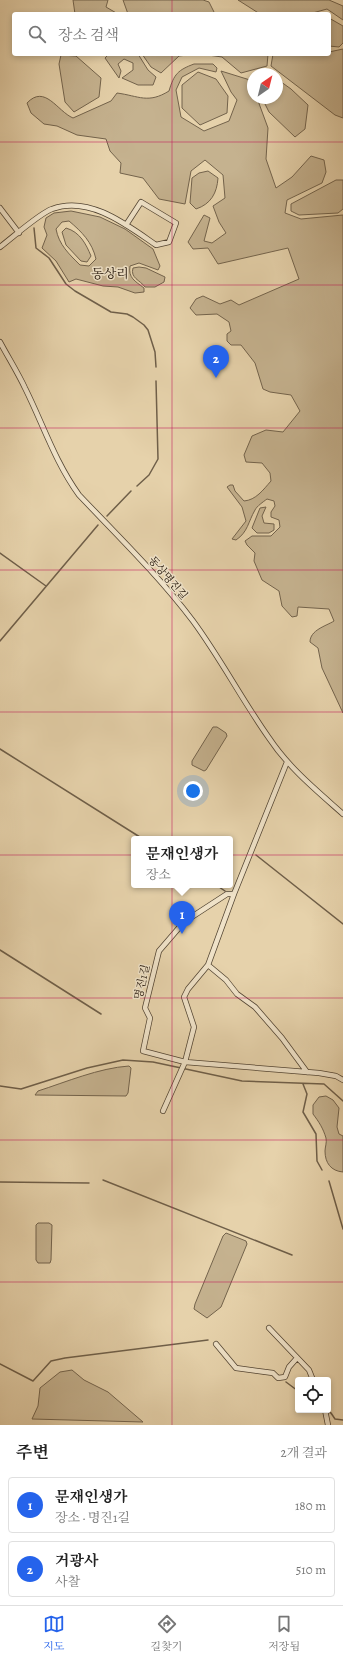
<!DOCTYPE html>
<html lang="ko">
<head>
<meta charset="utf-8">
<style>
	body { margin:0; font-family:Alegreya,"Noto Serif KR",serif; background:#f2f2f2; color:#222 }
	.controls { position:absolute; right:12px; bottom:12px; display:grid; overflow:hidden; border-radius:4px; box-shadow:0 2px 6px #0003 }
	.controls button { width:36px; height:36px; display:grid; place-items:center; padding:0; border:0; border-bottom:1px solid #e0e0e0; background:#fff; color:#222; font:20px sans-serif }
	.compass { position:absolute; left:247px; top:68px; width:36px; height:36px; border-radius:50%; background:#fff; box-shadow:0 2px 6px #0003; rotate:35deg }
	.you { position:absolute; left:193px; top:791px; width:14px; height:14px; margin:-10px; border:3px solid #fff; border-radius:50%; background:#1a73e8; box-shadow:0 0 0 6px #1a73e833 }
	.badge { display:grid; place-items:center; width:26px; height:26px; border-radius:50%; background:#2563eb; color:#fff; font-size:13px; font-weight:700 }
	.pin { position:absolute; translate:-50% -33px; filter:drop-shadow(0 1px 2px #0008) }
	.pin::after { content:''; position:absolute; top:21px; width:14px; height:12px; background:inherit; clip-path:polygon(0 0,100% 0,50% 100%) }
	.popup { position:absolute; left:131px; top:836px; width:102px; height:52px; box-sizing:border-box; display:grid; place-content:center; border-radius:4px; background:#fff; filter:drop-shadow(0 1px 3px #0005); font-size:13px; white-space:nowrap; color:#767676 }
	.popup b { font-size:15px; color:#222 }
	.popup::after { content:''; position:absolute; left:50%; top:100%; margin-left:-8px; border:8px solid transparent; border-top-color:#fff }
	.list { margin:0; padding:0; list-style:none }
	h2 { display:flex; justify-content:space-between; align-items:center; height:52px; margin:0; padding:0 16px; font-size:17px }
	h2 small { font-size:13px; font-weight:400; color:#767676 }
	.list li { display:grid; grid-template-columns:26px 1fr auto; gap:12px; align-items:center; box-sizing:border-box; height:56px; margin:0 8px 8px; padding:0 8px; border:1px solid #e0e0e0; border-radius:4px }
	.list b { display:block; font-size:15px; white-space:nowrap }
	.list p { margin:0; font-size:13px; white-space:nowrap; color:#767676 }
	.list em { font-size:13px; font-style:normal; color:#767676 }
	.icon { flex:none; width:22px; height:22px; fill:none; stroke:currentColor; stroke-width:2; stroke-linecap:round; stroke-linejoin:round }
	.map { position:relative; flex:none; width:343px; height:1425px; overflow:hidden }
	.search { position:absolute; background:#fff; box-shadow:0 2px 6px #0003; left:12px; right:12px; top:12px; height:44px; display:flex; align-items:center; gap:10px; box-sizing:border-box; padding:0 14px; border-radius:4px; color:#767676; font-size:15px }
	.sheet { height:180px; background:#fff }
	nav { display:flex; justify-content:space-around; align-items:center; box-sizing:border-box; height:56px; border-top:1px solid #e0e0e0; background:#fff; font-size:11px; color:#767676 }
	nav a { display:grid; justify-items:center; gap:2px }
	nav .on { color:#2563eb }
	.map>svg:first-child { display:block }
	.green { fill:#c5b28f; stroke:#73634c; fill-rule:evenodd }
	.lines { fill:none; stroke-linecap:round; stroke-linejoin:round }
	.stream { stroke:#6f5f49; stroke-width:1.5 }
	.street-casing { stroke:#524432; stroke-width:6 }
	.street { stroke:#efe2c8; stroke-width:4.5 }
	.grid { fill:none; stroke:#c2185b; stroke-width:1; stroke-opacity:0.55 }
	.labels { text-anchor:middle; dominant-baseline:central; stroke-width:3; stroke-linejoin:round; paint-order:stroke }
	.street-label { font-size:11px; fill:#211409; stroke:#efe2c8 }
	.quarter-label { font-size:13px; fill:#211409; stroke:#efe2c8 }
</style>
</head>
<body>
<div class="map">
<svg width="343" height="1425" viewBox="0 0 343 1425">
	<rect width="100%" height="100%" fill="#e6d2ab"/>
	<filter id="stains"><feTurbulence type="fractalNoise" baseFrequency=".005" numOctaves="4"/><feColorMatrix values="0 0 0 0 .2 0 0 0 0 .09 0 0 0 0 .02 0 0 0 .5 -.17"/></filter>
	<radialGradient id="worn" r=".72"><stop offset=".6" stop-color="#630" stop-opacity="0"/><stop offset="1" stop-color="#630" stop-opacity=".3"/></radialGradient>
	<!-- green -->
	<path class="green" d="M 73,0 L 108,0 L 106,7 L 118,14 L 75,14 Z
		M 123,0 L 203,0 L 209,2 L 215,14 L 128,14 Z
		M 238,0 L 329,0 L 343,6 L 343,20 L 327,9 L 309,14 L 260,14 Z
		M 329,18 L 343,26 L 343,43 L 339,47 L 329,46 Z
		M 343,49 L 343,118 L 335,115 L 271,66 L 273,54 L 329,54 L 329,52 Z
		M 109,54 L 138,54 L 148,70 L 156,77 L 153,85 L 138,85 L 122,78 L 133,70 L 133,63 L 124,59 L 118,64 L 121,71 L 119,78 L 105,58 Z
		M 142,54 L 196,54 L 179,56 L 161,73 L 151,67 Z
		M 201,54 L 268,54 L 267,66 L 241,73 L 222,57 Z
		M 61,55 L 76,56 L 101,78 L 99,97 L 74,112 L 65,102 L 59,64 Z
		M 194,64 L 213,64 L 217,68 L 216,72 L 199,68 L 182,77 L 176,90 L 181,117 L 204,131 L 229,121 L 237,100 L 231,92 L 221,71 L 250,80 L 253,88 L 253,98 L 257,98 L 268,128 L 266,159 L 276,188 L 292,177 L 311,156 L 324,160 L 326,172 L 322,183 L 287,200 L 285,213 L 301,219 L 343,215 L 343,713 L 322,668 L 318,648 L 310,642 C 310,630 326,626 334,621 L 329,609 L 298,607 L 297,616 L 292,617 L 282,606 L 279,591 L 262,580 L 254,561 L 255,553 L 247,545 L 245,541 L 252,536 L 271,536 L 280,527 L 279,520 L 271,517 L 271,512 L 275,506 L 274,501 L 267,499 C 263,502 257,506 255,510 C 248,522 248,532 236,540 L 232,539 L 246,521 L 242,507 L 227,487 L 230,485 L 233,485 L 235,491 L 244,501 C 256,500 263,490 271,481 L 270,473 L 262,463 L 246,462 L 244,455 L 252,436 L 266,430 L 283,432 L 300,411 L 291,395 L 270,392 L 263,389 L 255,363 L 241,345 L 231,345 L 227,341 L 227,334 L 231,331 L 229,322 L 217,314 L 196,315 L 190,308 L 196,299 L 203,296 L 220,304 L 231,300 L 239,305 L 299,279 L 288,248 L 218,264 L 208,248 L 193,249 L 188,242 L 204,215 L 210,218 L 204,241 L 212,243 L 226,233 L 219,222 L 213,206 L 225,198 L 223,175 L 205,160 L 191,171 L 185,204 L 159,199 L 143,178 L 120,173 L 121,163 L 110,151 L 106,139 L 77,135 L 57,126 L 44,124 L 31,113 L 27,103 C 45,84 57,111 73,118 L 111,101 L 117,93 C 139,96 148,104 169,91 C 174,74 178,70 194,64 Z
		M 198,72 L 216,79 L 228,96 L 227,113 L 200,125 L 182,108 L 182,85 Z
		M 277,79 L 291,89 L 308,105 L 305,129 L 295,137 L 269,112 L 262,98 L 277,98 Z
		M 208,171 L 218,178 C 217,193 211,204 196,209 L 190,203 L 192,178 L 199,173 Z
		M 336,180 L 343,180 L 343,209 L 338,213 L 299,215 L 291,211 L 291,204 Z
		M 71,211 L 100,217 L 125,229 L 153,249 L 160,266 L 158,270 L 139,263 L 130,266 C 128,278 135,281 144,288 L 144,292 L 135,293 L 118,287 L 103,286 L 76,279 L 69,282 L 56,261 L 42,248 L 47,235 L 44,227 L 46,218 L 54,213 ZM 62,222 L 69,221 C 82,232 92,242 96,259 L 89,266 L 80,265 C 69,254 59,245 56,229 Z
		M 66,228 C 80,232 86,244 91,256 L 87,262 L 81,261 L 66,245 L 62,232 Z
		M 139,267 L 146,268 L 165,277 L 164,282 L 155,287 L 145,287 C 140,280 130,278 133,268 Z
		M 266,507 L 262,516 L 264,523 L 274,524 L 274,530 L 269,533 L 257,533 L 252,528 L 260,508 Z
		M 213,727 L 217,727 L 226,733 L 227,736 L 206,770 L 204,771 L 192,765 L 192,761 Z
		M 129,1066 L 131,1068 L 128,1093 L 126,1096 L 35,1095 L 38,1091 C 66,1082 99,1068 129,1066 Z
		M 326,1096 L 333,1100 L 339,1108 L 337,1127 L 339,1134 L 343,1136 L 343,1172 C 331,1171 325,1163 325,1151 C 325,1147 327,1143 326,1138 C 323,1128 319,1122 313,1114 L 313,1105 L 319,1097 Z
		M 38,1223 L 49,1223 L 52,1225 L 51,1260 L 50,1263 L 38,1263 L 36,1260 L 36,1225 Z
		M 226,1233 L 246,1241 L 247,1244 L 221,1307 L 207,1318 L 194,1309 L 195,1304 L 223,1236 Z
		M 72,1370 L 84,1380 L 108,1392 L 143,1422 L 32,1419 L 38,1406 L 40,1388 L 60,1372 Z"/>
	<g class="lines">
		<!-- stream -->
		<path class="stream" d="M 34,228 L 36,248 L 49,258 L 66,284 L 75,291 L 111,312 L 127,314 L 133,317 L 144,325 L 148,330 L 155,352 L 156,367
			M 137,486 L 149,475 L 158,459 L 156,381
			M 107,516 L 131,491
			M 0,553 L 46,586
			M 0,641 L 98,525
			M 0,749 L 143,839
			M 256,855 L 343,924
			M 216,885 L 225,891
			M 0,950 L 101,1014
			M 303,1084 L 307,1094 L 303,1112 L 316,1134 L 317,1161 L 322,1170
			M 0,1086 L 21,1089 L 87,1068 L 123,1060 L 153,1062 L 242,1081 L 324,1084 L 343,1101
			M 103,1180 L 292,1255
			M 329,1181 L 343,1229
			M 0,1182 L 89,1183
			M 0,1364 L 33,1381 L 51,1361 L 65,1358 L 208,1340
			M 286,1382 L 298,1391
			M 328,1412 L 331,1413 L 335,1419 L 343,1420"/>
		<!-- street casing -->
		<g class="street-casing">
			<path id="street" d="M 0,208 L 19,233
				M 0,247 C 12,238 40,213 52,209 C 89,195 127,225 156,245 L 169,242 L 176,223 L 141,202 L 126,225
				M 0,342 C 8,357 18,373 25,388 C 43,424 55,462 79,495 C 118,536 159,576 193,621 C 221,659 242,700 269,738 C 289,768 316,790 343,814
				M 287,762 L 234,894 L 227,894 L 184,922 L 159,951 L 145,1008 L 150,1018 L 143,1051 L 185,1062 L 319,1073 L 336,1076 L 343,1080
				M 208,965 L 226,980 L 237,994 L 255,1007 L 282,1038 L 307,1072
				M 163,1111 L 185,1062 L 194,1027 L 184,997 L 188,989 L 208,965 L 234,894
				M 269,1328 L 309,1370 L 313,1380
				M 216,1344 L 236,1368 L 273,1373 L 278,1378 L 285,1377 L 289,1367 L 297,1358
				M 325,1410 L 328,1425"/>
		</g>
		<!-- street -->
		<use href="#street" class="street"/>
	</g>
	<!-- grid -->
	<path class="grid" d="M 172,0 L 172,14M 172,54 L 172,1425M 0,142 L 343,142M 0,285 L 343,285M 0,428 L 343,428M 0,570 L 343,570M 0,712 L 343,712M 0,855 L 343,855M 0,998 L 343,998M 0,1140 L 343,1140M 0,1282 L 343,1282"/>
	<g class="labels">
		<!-- street labels -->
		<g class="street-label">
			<text transform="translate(168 578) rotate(49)">동상명진길</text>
			<text transform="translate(142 982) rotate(-77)">명진1길</text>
		</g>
		<!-- quarter labels -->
		<g class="quarter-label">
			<text x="110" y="273">동상리</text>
		</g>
	</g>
	<rect width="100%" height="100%" filter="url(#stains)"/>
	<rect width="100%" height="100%" fill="url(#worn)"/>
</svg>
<div class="controls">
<button><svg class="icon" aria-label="locate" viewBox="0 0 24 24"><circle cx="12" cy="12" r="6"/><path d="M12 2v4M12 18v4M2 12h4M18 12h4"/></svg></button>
</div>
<svg class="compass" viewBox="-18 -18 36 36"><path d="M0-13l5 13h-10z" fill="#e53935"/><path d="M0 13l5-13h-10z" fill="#767676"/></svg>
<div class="you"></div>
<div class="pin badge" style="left:182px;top:934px">1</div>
<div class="popup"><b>문재인생가</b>장소</div>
<div class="pin badge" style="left:216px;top:378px">2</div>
<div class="search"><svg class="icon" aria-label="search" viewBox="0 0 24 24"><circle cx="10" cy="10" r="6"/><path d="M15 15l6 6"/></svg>장소 검색</div>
</div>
<section class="sheet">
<h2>주변<small>2개 결과</small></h2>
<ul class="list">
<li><span class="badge">1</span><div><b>문재인생가</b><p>장소 · 명진1길</p></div><em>180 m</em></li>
<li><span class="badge">2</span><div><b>거광사</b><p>사찰</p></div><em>510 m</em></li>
</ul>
</section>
<nav>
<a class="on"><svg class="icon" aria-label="map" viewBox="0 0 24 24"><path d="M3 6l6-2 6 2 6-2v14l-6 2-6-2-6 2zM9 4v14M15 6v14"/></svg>지도</a>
<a><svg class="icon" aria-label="directions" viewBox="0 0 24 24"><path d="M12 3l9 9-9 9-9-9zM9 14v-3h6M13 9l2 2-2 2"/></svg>길찾기</a>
<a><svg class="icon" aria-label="saved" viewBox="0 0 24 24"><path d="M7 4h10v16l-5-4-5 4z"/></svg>저장됨</a>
</nav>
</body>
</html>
